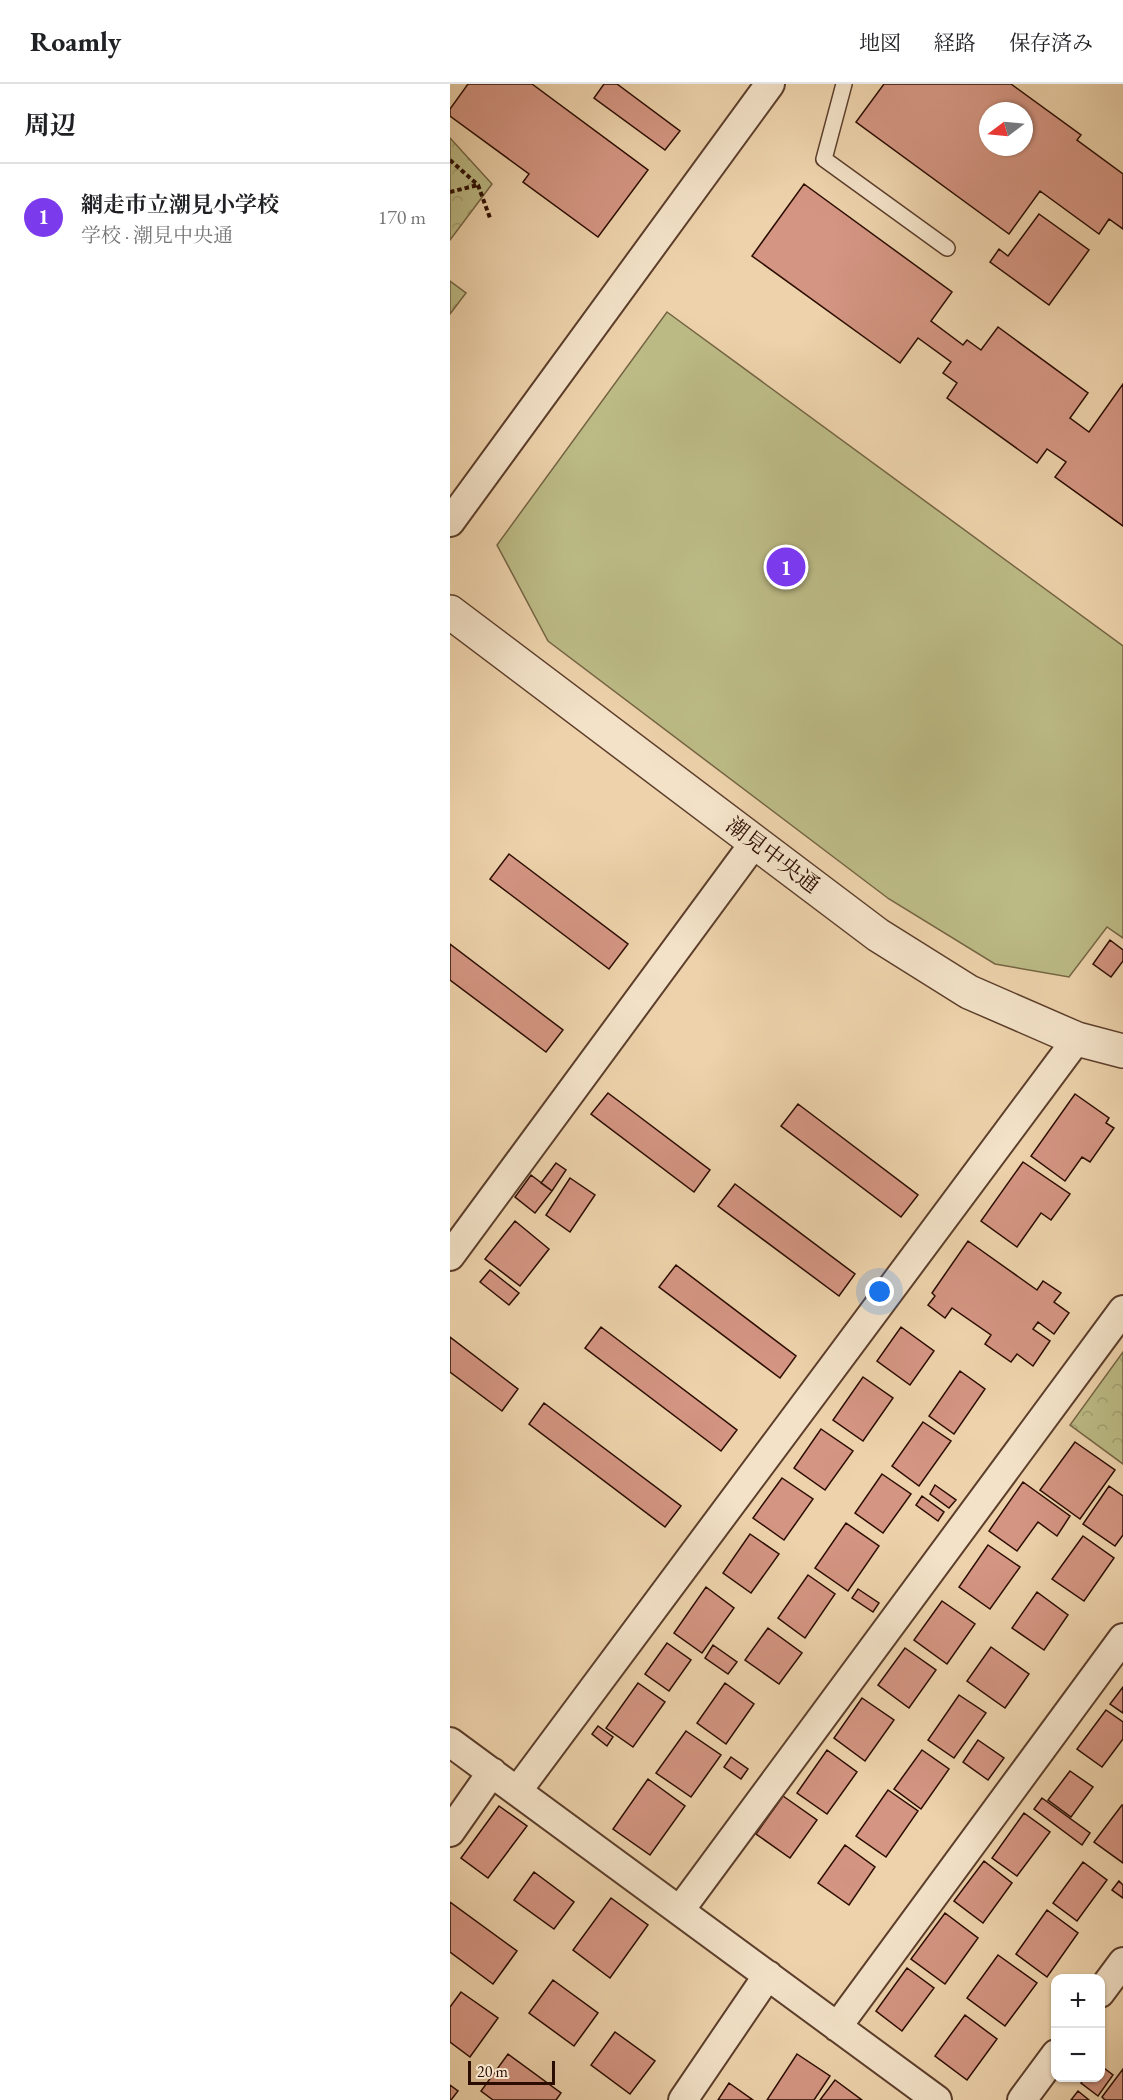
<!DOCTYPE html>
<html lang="ja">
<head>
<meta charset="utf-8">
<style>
	body { margin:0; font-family:"EB Garamond","Noto Serif JP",serif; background:#f6f6f6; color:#202124 }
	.controls { position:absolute; right:18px; bottom:18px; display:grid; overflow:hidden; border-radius:12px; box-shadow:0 2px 4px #0004 }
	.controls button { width:54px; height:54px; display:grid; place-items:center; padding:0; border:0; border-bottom:2px solid #e0e0e0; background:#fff; color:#202124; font:30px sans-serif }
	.compass { position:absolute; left:529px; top:18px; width:54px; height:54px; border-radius:50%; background:#fff; box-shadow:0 2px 4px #0004; rotate:254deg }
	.scale { position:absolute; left:18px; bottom:15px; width:87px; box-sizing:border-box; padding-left:6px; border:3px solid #2b0c00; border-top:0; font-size:16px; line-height:21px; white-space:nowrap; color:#2b0c00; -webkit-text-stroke:4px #f3e2c8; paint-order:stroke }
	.you { position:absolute; left:430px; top:1208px; width:21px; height:21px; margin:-15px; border:4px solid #fff; border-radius:50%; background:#1a73e8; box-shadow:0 0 0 9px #1a73e833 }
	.badge { display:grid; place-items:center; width:39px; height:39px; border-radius:50%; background:#7c3aed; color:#fff; font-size:20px; font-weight:700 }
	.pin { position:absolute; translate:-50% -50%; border:3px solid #fff; box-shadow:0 2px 6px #0006 }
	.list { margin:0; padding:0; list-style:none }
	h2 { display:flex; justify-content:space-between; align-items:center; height:78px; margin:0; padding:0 24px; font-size:26px }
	h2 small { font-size:20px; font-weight:400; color:#757577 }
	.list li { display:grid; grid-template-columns:39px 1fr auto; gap:18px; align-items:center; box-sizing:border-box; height:108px; padding:0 24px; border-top:2px solid #e0e0e0 }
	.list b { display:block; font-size:22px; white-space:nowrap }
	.list p { margin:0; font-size:20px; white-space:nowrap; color:#757577 }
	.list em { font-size:20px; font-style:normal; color:#757577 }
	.map { position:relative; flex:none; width:673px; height:2016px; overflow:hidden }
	header { display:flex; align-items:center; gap:36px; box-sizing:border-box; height:84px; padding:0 30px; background:#fff; border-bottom:2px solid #e0e0e0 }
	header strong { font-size:28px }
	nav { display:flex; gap:33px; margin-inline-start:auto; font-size:21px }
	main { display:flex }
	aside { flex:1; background:#fff }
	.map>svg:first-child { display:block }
	.green { fill:#bcbb86; stroke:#746443; stroke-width:1.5 }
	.forest { fill:url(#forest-crowns); stroke:#746443; stroke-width:1.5 }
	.building { fill:#d49582; stroke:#2b0c00; stroke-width:1.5; fill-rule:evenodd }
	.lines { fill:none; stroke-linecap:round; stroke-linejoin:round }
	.service-casing { stroke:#5c3e2b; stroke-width:18 }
	.minor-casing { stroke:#5c3e2b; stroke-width:32 }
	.tertiary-casing { stroke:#5c3e2b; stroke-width:36 }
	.path { stroke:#2b0c00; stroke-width:4; stroke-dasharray:4.5 3; stroke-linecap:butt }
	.service { stroke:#f3e2c8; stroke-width:15 }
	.minor { stroke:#f3e2c8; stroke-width:28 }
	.tertiary { stroke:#f3e2c8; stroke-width:33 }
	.labels { text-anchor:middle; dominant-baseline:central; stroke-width:6; stroke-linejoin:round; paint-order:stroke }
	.street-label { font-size:22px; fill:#2b0c00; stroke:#f3e2c8 }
</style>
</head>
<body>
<header>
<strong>Roamly</strong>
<nav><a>地図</a><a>経路</a><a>保存済み</a></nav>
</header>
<main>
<aside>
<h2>周辺<small></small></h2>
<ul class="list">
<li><span class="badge">1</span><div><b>網走市立潮見小学校</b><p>学校 · 潮見中央通</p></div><em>170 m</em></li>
</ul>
</aside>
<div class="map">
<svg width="673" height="2016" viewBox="0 0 673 2016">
	<defs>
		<pattern id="forest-crowns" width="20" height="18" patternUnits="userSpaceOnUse" patternTransform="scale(1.5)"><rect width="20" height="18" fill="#bcbb86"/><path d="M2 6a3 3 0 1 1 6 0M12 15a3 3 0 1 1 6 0" fill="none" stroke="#a2a072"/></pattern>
	</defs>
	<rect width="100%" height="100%" fill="#edd2ab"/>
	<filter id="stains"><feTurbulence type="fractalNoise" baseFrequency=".00333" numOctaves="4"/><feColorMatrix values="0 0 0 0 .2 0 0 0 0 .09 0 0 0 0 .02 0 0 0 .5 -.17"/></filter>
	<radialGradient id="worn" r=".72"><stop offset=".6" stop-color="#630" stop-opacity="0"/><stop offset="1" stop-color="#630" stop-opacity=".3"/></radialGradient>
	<!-- green -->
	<path class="green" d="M 217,228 L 673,562 L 673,854 L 657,843 L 619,893 L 545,880 L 439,815 L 98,557 L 47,461 Z"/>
	<!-- forest -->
	<path class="forest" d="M 0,54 L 42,100 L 0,156 Z
		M 0,197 L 16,209 L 0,230 Z
		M 673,1268 L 673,1380 L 620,1341 Z"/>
	<!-- building -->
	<path class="building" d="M 18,0 L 82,0 L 198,86 L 148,153 L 73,98 L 79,90 L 0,32 L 0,25 Z
		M 154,0 L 167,0 L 230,47 L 215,66 L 144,14 Z
		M 434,0 L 561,0 L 631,51 L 627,56 L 673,90 L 673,145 L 659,135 L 649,150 L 590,107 L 559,150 L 406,38 ZM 538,27 L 574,27 L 574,63 L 538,63 Z
		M 354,100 L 502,208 L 481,237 L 513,261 L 517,256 L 531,266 L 548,243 L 638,309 L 620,334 L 639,348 L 673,300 L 673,442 L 605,393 L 616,378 L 597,365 L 587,379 L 497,314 L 507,299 L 493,289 L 501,278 L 468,254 L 450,279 L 302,172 Z
		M 589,130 L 639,166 L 599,221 L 540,178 L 549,165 L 558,172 Z
		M 59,770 L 178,860 L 159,885 L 40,795 Z
		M 660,856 L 673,866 L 673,877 L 661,893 L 643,880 Z
		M 0,860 L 113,946 L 96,968 L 0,896 Z
		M 158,1009 L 260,1086 L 244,1108 L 141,1030 Z
		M 625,1010 L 659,1034 L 656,1039 L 664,1044 L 640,1078 L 632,1073 L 615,1097 L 581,1072 Z
		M 348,1020 L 468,1111 L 451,1133 L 331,1042 Z
		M 573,1078 L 620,1110 L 601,1136 L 591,1129 L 567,1163 L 531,1137 Z
		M 106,1079 L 116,1086 L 102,1107 L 91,1099 Z
		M 81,1091 L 102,1107 L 85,1129 L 65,1113 Z
		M 120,1094 L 145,1111 L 120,1148 L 96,1131 Z
		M 285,1100 L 405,1190 L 389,1212 L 268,1122 Z
		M 65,1137 L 99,1165 L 70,1202 L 35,1175 Z
		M 518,1157 L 587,1206 L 593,1197 L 611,1209 L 604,1218 L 619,1229 L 604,1250 L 588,1238 L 583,1245 L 600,1257 L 583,1282 L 567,1270 L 561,1278 L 535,1260 L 541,1251 L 502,1224 L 495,1234 L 478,1221 L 485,1212 L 482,1209 Z
		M 226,1181 L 346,1272 L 330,1294 L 209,1203 Z
		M 40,1186 L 69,1209 L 59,1221 L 30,1198 Z
		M 151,1243 L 287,1346 L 271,1367 L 135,1264 Z
		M 451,1243 L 484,1267 L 460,1301 L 427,1277 Z
		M 0,1253 L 68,1305 L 52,1327 L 0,1288 Z
		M 510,1287 L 535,1305 L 504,1350 L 479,1332 Z
		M 413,1293 L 443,1314 L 413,1357 L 383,1336 Z
		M 94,1319 L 231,1422 L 215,1443 L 79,1340 Z
		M 473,1338 L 501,1357 L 469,1402 L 442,1382 Z
		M 371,1345 L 403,1367 L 375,1406 L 344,1384 Z
		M 625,1358 L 665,1386 L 630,1435 L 590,1406 Z
		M 432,1390 L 461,1410 L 433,1449 L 405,1429 Z
		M 332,1394 L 363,1415 L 334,1456 L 303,1434 Z
		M 573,1398 L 620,1432 L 607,1452 L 588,1438 L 567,1467 L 539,1447 Z
		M 485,1401 L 506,1416 L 499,1424 L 480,1410 Z
		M 659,1402 L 673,1412 L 673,1451 L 665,1462 L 633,1440 Z
		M 472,1412 L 494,1428 L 488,1437 L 466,1421 Z
		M 396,1439 L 429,1462 L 398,1507 L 365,1484 Z
		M 300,1450 L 329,1470 L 301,1509 L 273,1489 Z
		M 633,1452 L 664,1474 L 634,1517 L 602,1495 Z
		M 538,1461 L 570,1483 L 540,1525 L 509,1503 Z
		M 358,1491 L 385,1510 L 355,1554 L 328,1534 Z
		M 256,1503 L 284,1524 L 252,1569 L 224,1549 Z
		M 408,1505 L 429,1519 L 423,1528 L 402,1514 Z
		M 587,1508 L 618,1531 L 594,1566 L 562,1544 Z
		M 492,1517 L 525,1540 L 497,1580 L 464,1556 Z
		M 318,1544 L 352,1569 L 329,1600 L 295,1576 Z
		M 217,1559 L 241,1576 L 219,1607 L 195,1590 Z
		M 263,1561 L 287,1578 L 278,1590 L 255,1574 Z
		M 541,1563 L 579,1590 L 555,1624 L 517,1597 Z
		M 455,1564 L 486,1586 L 459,1624 L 428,1601 Z
		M 188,1599 L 215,1618 L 183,1663 L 156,1644 Z
		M 275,1599 L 304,1620 L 276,1660 L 247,1639 Z
		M 673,1603 L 673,1629 L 660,1620 Z
		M 509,1611 L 536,1629 L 504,1674 L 478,1656 Z
		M 412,1614 L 444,1636 L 415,1677 L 384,1654 Z
		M 656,1626 L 673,1638 L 673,1655 L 652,1683 L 627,1665 Z
		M 148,1642 L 163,1653 L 157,1662 L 142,1650 Z
		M 236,1647 L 271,1671 L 241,1713 L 206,1689 Z
		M 528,1656 L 554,1674 L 538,1696 L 513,1678 Z
		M 377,1666 L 407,1688 L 377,1730 L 347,1709 Z
		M 472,1666 L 499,1685 L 471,1725 L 444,1705 Z
		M 281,1673 L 298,1685 L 291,1695 L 274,1683 Z
		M 620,1687 L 643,1703 L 621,1733 L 598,1716 Z
		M 198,1695 L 235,1722 L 200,1771 L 163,1745 Z
		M 438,1706 L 468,1727 L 436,1773 L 406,1752 Z
		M 333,1712 L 367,1736 L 340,1774 L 306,1750 Z
		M 592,1714 L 640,1749 L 632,1761 L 584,1725 Z
		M 672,1721 L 673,1721 L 673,1779 L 644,1758 Z
		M 49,1722 L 77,1742 L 38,1794 L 11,1774 Z
		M 574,1729 L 600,1748 L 567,1792 L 542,1774 Z
		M 395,1761 L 425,1783 L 399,1821 L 368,1799 Z
		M 534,1777 L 562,1799 L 533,1839 L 504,1817 Z
		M 633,1778 L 657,1796 L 627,1837 L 603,1819 Z
		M 84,1788 L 124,1818 L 104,1845 L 64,1816 Z
		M 669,1797 L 673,1801 L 673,1814 L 662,1806 Z
		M 161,1814 L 198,1841 L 160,1894 L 123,1866 Z
		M 0,1818 L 67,1867 L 43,1900 L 0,1868 Z
		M 597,1826 L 628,1849 L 597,1893 L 566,1870 Z
		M 495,1829 L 528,1854 L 495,1900 L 461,1875 Z
		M 548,1871 L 587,1899 L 555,1942 L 517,1914 Z
		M 457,1884 L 484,1904 L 452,1947 L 426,1927 Z
		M 103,1896 L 148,1929 L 124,1962 L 79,1929 Z
		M 11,1908 L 48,1934 L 20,1973 L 0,1958 L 0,1923 Z
		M 515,1931 L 547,1955 L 517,1996 L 485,1972 Z
		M 165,1948 L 205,1977 L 180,2010 L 141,1981 Z
		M 58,1970 L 111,2009 L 106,2016 L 43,2016 L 31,2007 Z
		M 347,1970 L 380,1992 L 364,2016 L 317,2016 Z
		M 650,1981 L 663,1991 L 648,2012 L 631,1999 L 635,1994 L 650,1994 Z
		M 673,1985 L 673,2016 L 655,2016 L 652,2013 Z
		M 385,1996 L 412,2016 L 370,2016 Z
		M 279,1999 L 303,2016 L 268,2016 Z
		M 0,2001 L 8,2007 L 1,2016 L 0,2016 Z
		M 628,2007 L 639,2016 L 621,2016 Z"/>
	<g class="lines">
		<!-- service casing -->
		<g class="service-casing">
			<path id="service" d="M 394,0 L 374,75 L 497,164"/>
		</g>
		<!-- minor casing -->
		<g class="minor-casing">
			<path id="minor" d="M 0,438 L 320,0
				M 0,1172 L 305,758
				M 0,1658 L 487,2016
				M 68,1706 L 627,955
				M 0,1748 L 42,1688
				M 230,1826 L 673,1226
				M 650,1909 L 673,1878
				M 387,1943 L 673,1554
				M 233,2016 L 318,1891
				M 572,2016 L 606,1970"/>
		</g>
		<!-- tertiary casing -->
		<g class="tertiary-casing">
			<path id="tertiary" d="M 0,528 L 428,851 L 519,908 L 627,955 L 673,967"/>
		</g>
		<!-- path -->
		<path class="path" d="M 0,76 L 28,101 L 40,134
			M 0,108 L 28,101"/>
		<!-- service -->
		<use href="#service" class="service"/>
		<!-- minor -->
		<use href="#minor" class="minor"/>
		<!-- tertiary -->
		<use href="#tertiary" class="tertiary"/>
	</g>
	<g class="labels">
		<!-- street labels -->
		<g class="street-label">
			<text transform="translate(323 771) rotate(37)">潮見中央通</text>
		</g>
	</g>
	<rect width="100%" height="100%" filter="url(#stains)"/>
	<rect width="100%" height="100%" fill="url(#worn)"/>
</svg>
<div class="controls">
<button>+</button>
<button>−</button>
</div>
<svg class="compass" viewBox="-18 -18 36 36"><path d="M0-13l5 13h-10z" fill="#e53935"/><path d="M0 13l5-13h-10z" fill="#757577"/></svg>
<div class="scale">20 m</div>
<div class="you"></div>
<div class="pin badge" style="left:336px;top:483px">1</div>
</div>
</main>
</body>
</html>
